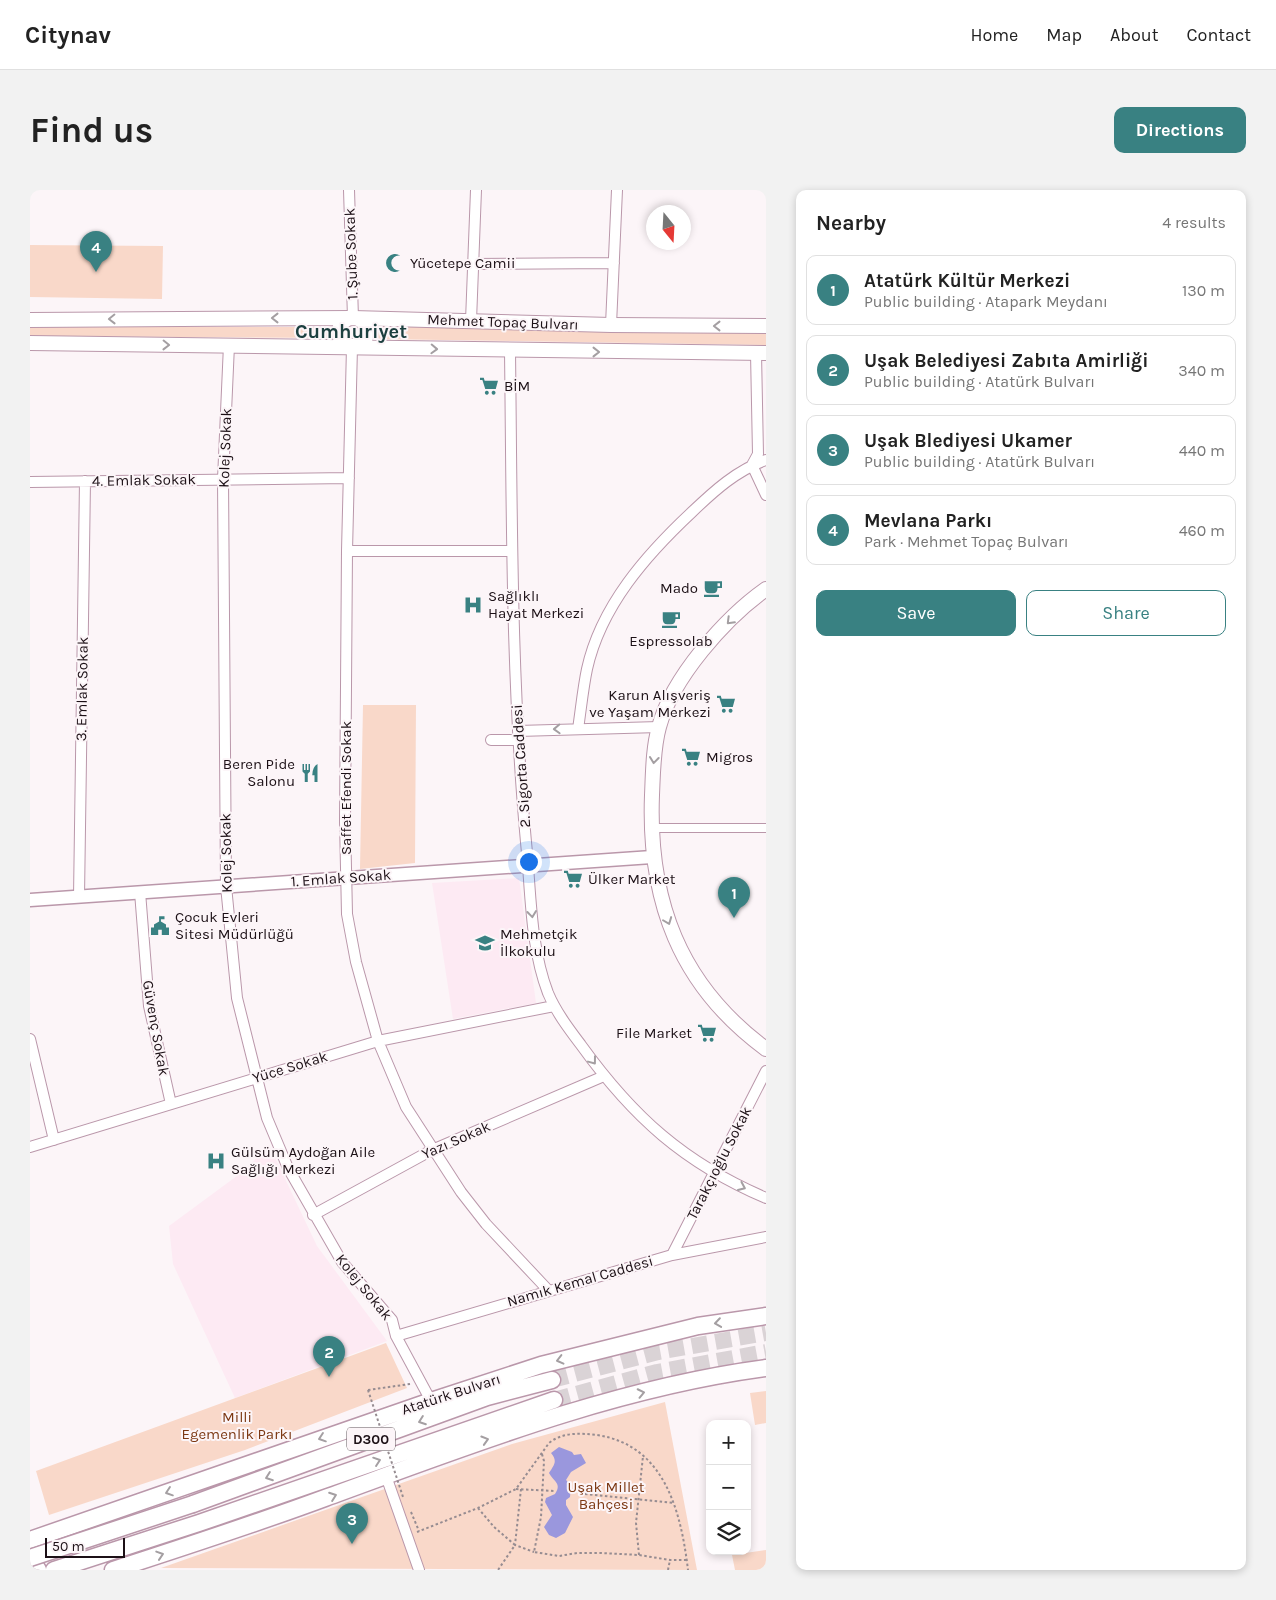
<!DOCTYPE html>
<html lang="en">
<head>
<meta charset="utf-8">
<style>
	body { margin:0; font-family:Karla,sans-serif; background:#f2f2f2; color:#222 }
	.controls { position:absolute; right:15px; bottom:15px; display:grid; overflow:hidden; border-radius:10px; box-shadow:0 2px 8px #0003 }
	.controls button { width:45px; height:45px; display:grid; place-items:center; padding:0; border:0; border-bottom:1px solid #e0e0e0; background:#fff; color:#222; font:25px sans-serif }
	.compass { position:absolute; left:616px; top:15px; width:45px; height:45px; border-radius:50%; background:#fff; box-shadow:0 2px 8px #0003; rotate:162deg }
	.scale { position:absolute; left:15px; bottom:12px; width:80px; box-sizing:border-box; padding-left:5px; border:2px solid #1c1016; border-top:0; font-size:14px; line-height:18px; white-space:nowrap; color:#1c1016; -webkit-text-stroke:4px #fcf5f8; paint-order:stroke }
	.you { position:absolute; left:498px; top:671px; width:18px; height:18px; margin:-12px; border:4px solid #fff; border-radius:50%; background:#1a73e8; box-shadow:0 0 0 8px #1a73e833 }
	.badge { display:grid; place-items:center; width:32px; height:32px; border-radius:50%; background:#398182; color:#fff; font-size:16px; font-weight:700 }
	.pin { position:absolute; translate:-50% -41px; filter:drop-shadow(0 1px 2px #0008) }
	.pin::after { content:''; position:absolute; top:26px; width:18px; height:15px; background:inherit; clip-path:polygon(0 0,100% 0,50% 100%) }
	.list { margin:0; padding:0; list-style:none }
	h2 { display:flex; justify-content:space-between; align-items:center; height:65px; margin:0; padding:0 20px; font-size:21px }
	h2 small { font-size:16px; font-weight:400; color:#767676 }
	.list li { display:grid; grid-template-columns:32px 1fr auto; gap:15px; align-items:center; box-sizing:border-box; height:70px; margin:0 10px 10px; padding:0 10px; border:1px solid #e0e0e0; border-radius:10px }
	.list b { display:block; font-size:19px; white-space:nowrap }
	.list p { margin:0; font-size:16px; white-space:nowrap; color:#767676 }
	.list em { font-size:16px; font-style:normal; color:#767676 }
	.actions { display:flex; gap:10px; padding:15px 20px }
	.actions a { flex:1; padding:11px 0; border:1px solid #398182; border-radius:10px; text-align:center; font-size:18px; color:#398182 }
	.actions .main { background:#398182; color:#fff }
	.icon { flex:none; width:28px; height:28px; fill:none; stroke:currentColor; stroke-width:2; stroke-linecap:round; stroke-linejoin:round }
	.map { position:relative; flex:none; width:736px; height:1380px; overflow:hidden; border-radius:10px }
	header { display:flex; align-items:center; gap:30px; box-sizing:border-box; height:70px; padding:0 25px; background:#fff; border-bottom:1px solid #e0e0e0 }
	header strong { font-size:24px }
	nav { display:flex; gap:28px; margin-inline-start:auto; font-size:18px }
	.intro { display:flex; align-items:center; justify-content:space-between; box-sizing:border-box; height:120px; padding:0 30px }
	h1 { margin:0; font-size:35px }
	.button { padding:12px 22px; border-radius:10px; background:#398182; color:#fff; font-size:18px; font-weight:700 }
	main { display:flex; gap:30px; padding:0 30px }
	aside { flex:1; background:#fff; border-radius:10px; box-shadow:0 2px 8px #0003 }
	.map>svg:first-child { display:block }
	.built { fill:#fdeaf3 }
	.green { fill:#f9d8c9 }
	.water { fill:#9a97dd }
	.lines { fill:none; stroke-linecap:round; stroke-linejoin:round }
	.trunk-tunnel { stroke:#dad3d6; stroke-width:16; stroke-dasharray:16 8; stroke-linecap:butt }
	.pedestrian-casing { stroke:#ba97aa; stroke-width:10 }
	.minor-casing { stroke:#ba97aa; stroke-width:12 }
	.tertiary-casing { stroke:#ba97aa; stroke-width:15 }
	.secondary-casing { stroke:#ba97aa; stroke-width:16 }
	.trunk-casing { stroke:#ba97aa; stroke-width:19 }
	.path { stroke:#968c91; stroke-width:2; stroke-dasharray:2.5 2.5; stroke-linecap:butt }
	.pedestrian { stroke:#fff; stroke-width:8 }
	.minor { stroke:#fff; stroke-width:10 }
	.tertiary { stroke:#fff; stroke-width:12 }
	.secondary { stroke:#fff; stroke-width:14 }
	.trunk { stroke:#fff; stroke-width:16 }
	.trunk-bridge-casing { stroke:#ba97aa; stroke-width:19; stroke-linecap:butt }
	.path-bridge { stroke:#968c91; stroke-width:2; stroke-dasharray:2.5 2.5; stroke-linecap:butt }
	.trunk-bridge { stroke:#fff; stroke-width:16 }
	.oneway { stroke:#a49fa2 }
	.labels { text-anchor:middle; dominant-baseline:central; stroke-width:4; stroke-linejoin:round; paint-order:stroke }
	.shield { fill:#fcf5f8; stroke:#5f555a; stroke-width:1 }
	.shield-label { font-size:14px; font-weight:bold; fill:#1c1016 }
	.street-label { font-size:15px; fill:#1c1016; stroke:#fcf5f8 }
	.poi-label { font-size:15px; fill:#1c1016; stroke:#fcf5f8; text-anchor:start }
	.park-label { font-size:15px; fill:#7c3813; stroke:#fcf5f8 }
	.district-label { font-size:20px; font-weight:bold; fill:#1c3f3f; stroke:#fcf5f8 }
</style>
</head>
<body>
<header>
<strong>Citynav</strong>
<nav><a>Home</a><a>Map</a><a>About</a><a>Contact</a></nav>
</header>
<div class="intro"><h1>Find us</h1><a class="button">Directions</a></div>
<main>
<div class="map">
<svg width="736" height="1380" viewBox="0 0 736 1380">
	<rect width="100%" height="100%" fill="#fcf5f8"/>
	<!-- built -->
	<path class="built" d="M 489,688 L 506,813 L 423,829 L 402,693 Z
		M 239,955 L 287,1056 L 357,1151 L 205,1208 L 143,1074 L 139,1036 L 215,980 Z"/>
	<!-- green -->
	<path class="green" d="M 0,55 L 133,56 L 132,109 L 0,107 Z
		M 346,136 L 736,141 L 736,155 L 344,149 L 340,144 L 341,138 Z
		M 0,137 L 303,137 L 303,148 L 0,146 Z
		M 333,515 L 386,515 L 385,673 L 330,679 Z
		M 356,1153 L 377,1198 L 215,1260 L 19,1325 L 6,1281 Z
		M 736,1201 L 736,1233 L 725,1235 L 720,1203 Z
		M 635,1212 L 667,1380 L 131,1378 L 482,1254 Z
		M 736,1360 L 736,1380 L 705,1380 L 702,1365 Z"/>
	<!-- water -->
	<path class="water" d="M 529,1257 L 542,1262 L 544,1265 L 551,1264 L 556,1273 L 541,1282 L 536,1290 L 541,1295 L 540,1307 L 536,1310 L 536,1315 L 543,1327 L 535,1343 L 526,1348 L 519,1345 L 514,1337 L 522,1325 L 515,1312 L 516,1308 L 525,1304 C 532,1293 524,1292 519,1283 C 524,1275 528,1271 521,1263 Z"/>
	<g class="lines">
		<!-- trunk-tunnel -->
		<path class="trunk-tunnel" d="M 522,1190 L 628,1162 L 736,1143
			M 524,1210 L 627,1182 L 736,1162"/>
		<!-- pedestrian casing -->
		<g class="pedestrian-casing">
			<path id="pedestrian" d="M 621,638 L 736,638"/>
		</g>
		<!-- minor casing -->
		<g class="minor-casing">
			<path id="minor" d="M 319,0 L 323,128
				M 443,74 L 584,73
				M 441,131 L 446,0
				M 581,135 L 587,0
				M 199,155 L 193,289 L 196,696 L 207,808 L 237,928 L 258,978 L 312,1072 L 362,1130 L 366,1146 L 401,1211
				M 322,157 L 317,361 L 315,632 L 317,724 L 326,772 L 348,851 L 376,917 L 431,1002 L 456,1034 L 518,1100
				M 480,161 C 482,325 481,489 496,652 C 501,702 500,756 518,803 C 526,822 539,839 551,855 C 603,927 654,973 736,1008
				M 726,163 L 728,264 L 722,275 L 736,305
				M 0,292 L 319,288
				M 317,361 L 482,361
				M 548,539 C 551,519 553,498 557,479 C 571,416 616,365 662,322 C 684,301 707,280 736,270
				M 488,541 L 629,537
				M 461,550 L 488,550
				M 110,702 L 119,816 L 141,914
				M 49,707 L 55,291
				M 0,849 L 24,950
				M 0,957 L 348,851 L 524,816
				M 283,1025 L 402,960 L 574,886
				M 642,1065 L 736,881
				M 366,1146 L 642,1065 L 736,1047
				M 356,1286 L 389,1380"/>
		</g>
		<!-- tertiary casing -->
		<g class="tertiary-casing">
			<path id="tertiary" d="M 0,710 L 622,667"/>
		</g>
		<!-- secondary casing -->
		<g class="secondary-casing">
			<path id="secondary" d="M309 142a14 14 0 1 1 28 0a14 14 0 1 1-28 0Z
				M 0,130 L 323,128 L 581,135 L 736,136
				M 0,153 L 736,163
				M 736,399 C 695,428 642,488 629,537 C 623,558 623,583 622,605 C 618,710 649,795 736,859"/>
		</g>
		<!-- trunk casing -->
		<g class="trunk-casing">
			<path id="trunk" d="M 163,1314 L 457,1207 L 522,1190
				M 0,1350 L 401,1211 L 511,1175 L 668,1136 L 736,1126
				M 0,1367 L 8,1380
				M 24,1380 L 169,1333 L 524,1210
				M 83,1380 C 154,1357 225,1334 295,1308 C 438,1256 584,1198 736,1178"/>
		</g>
		<!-- path -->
		<path class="path" d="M 338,1200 L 380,1194
			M 512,1264 L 514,1271 L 511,1327 L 504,1362 L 529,1366 L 547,1363 L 571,1363 L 609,1365 L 640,1370 L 657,1370
			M 486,1299 L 525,1301
			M 491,1299 L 485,1355 L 504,1362
			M 555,1304 L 644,1313
			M 448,1318 L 464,1337 L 485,1355 L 468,1380
			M 381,1322 L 389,1341
			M 387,1342 L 448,1318 L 486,1299 L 519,1253 C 533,1242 550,1243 567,1245 C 635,1255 651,1322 658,1380
			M 609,1365 L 606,1333 L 613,1266
			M 638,1380 L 640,1370"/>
		<!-- pedestrian -->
		<use href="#pedestrian" class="pedestrian"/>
		<!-- minor -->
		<use href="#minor" class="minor"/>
		<!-- tertiary -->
		<use href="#tertiary" class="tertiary"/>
		<!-- secondary -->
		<use href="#secondary" class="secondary"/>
		<!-- trunk -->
		<use href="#trunk" class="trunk"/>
		<!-- trunk-bridge casing -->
		<g class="trunk-bridge-casing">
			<path id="trunk-bridge" d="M 0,1368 L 163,1314"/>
		</g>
		<!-- path-bridge -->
		<path class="path-bridge" d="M 338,1200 L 373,1307"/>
		<!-- trunk-bridge -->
		<use href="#trunk-bridge" class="trunk-bridge"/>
	</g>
	<!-- one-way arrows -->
	<defs><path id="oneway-chevron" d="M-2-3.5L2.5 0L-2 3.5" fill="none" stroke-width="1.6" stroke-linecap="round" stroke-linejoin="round" transform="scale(1.25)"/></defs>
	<g class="oneway">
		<use href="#oneway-chevron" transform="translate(245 128) rotate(180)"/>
		<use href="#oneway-chevron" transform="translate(82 129) rotate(179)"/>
		<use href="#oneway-chevron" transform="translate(687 136) rotate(-180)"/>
		<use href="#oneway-chevron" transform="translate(136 155) rotate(1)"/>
		<use href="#oneway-chevron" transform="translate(404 159) rotate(2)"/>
		<use href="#oneway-chevron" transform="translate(566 162)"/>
		<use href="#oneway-chevron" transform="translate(700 431) rotate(135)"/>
		<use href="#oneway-chevron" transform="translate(527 539) rotate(178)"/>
		<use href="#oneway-chevron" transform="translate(624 570) rotate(97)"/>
		<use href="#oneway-chevron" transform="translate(502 724) rotate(83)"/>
		<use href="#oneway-chevron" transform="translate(638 731) rotate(69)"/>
		<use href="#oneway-chevron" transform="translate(563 871) rotate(53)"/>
		<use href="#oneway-chevron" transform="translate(712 997) rotate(24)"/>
		<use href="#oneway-chevron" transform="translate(688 1133) rotate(172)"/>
		<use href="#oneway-chevron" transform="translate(530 1170) rotate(166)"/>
		<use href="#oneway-chevron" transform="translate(611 1203) rotate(-12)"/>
		<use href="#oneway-chevron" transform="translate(392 1231) rotate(160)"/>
		<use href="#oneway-chevron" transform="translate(292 1248) rotate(161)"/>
		<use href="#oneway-chevron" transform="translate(455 1250) rotate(-17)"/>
		<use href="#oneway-chevron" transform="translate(347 1271) rotate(-19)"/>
		<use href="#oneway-chevron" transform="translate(239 1287) rotate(160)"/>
		<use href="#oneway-chevron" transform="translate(139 1302) rotate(161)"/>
		<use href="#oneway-chevron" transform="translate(303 1306) rotate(-20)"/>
		<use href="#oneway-chevron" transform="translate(130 1365) rotate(-18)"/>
	</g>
	<!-- icons -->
	<defs>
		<g id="mosque-bare" transform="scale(1.5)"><path d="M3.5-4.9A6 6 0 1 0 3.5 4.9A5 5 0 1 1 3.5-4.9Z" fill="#398182" stroke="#fcf5f8" stroke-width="2.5" paint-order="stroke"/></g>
		<g id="supermarket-bare" transform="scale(1.5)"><path d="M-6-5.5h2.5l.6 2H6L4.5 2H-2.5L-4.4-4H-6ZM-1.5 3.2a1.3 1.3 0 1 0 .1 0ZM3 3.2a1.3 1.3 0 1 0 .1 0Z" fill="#398182" stroke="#fcf5f8" stroke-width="2.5" paint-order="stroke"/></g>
		<g id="cafe-bare" transform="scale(1.5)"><path d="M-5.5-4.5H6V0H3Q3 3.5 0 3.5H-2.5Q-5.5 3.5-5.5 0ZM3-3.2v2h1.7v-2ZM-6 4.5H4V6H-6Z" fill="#398182" stroke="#fcf5f8" stroke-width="2.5" paint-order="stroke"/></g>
		<g id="hospital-bare" transform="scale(1.5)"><path d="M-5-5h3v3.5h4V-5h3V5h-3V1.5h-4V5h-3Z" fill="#398182" stroke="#fcf5f8" stroke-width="2.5" paint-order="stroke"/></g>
		<g id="restaurant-bare" transform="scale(1.5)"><path d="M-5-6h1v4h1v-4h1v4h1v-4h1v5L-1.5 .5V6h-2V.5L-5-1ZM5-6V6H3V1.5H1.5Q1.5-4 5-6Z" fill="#398182" stroke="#fcf5f8" stroke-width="2.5" paint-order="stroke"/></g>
		<g id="civic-bare" transform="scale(1.5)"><path d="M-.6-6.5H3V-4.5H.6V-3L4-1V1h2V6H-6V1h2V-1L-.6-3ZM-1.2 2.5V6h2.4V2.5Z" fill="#398182" stroke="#fcf5f8" stroke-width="2.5" paint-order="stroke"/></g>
		<g id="school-bare" transform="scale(1.5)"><path d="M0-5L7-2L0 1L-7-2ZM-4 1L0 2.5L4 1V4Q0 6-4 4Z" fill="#398182" stroke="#fcf5f8" stroke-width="2.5" paint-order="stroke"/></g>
	</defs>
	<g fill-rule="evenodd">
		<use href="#mosque-bare" x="365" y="73"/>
		<use href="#supermarket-bare" x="459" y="196"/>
		<use href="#cafe-bare" x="683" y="398"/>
		<use href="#hospital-bare" x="443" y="415"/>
		<use href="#cafe-bare" x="641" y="429"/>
		<use href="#supermarket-bare" x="696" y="514"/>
		<use href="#supermarket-bare" x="661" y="567"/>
		<use href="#restaurant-bare" x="280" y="583"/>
		<use href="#supermarket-bare" x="543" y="689"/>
		<use href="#civic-bare" x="130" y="736"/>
		<use href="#school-bare" x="455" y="753"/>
		<use href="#supermarket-bare" x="677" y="843"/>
		<use href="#hospital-bare" x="186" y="971"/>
	</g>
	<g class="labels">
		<!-- shield labels -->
		<rect class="shield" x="317" y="1237.5" width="48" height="23" rx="4"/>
		<g class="shield-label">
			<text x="341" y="1249">D300</text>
		</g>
		<!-- street labels -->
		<g class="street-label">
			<text transform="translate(321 64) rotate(-92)">1. Şube Sokak</text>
			<text transform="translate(473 132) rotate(2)">Mehmet Topaç Bulvarı</text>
			<text transform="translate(195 258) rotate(-88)">Kolej Sokak</text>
			<text transform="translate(114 290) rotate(-1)">4. Emlak Sokak</text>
			<text transform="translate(52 499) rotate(-89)">3. Emlak Sokak</text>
			<text transform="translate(491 576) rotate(-94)">2. Sigorta Caddesi</text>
			<text transform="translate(316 598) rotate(-90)">Saffet Efendi Sokak</text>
			<text transform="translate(196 663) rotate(-91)">Kolej Sokak</text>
			<text transform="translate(311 688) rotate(-4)">1. Emlak Sokak</text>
			<text transform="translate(126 838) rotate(80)">Güvenç Sokak</text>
			<text transform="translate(260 877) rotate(-17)">Yüce Sokak</text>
			<text transform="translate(426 950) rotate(-24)">Yazı Sokak</text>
			<text transform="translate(689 973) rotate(-63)">Tarakçıoğlu Sokak</text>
			<text transform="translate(550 1091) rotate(-16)">Namık Kemal Caddesi</text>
			<text transform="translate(334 1097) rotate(51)">Kolej Sokak</text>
			<text transform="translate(421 1204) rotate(-18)">Atatürk Bulvarı</text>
		</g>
		<!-- poi labels -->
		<g class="poi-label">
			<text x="380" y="73">Yücetepe Camii</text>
			<text x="474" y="196">BİM</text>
			<text x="668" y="398" text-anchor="end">Mado</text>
			<text x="458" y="406">Sağlıklı<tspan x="458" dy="17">Hayat Merkezi</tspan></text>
			<text x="641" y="451" text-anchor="middle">Espressolab</text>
			<text x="681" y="505" text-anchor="end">Karun Alışveriş<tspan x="681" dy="17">ve Yaşam Merkezi</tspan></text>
			<text x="676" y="567">Migros</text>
			<text x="265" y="574" text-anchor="end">Beren Pide<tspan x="265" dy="17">Salonu</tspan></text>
			<text x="558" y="689">Ülker Market</text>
			<text x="145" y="727">Çocuk Evleri<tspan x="145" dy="17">Sitesi Müdürlüğü</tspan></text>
			<text x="470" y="744">Mehmetçik<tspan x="470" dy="17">İlkokulu</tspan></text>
			<text x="662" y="843" text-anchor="end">File Market</text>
			<text x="201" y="962">Gülsüm Aydoğan Aile<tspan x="201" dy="17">Sağlığı Merkezi</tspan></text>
		</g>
		<!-- park labels -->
		<g class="park-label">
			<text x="207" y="1227">Milli<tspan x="207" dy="17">Egemenlik Parkı</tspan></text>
			<text x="576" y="1297">Uşak Millet<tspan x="576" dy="17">Bahçesi</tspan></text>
		</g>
		<!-- district labels -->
		<g class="district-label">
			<text x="321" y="141">Cumhuriyet</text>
		</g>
	</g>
</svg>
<div class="controls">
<button>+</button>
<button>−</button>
<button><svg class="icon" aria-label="layers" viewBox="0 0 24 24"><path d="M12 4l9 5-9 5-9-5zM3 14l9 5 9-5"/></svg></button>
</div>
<svg class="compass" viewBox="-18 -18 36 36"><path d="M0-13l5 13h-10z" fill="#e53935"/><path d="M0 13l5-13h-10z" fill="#767676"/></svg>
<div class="scale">50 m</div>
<div class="you"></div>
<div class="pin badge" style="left:704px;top:728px">1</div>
<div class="pin badge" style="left:299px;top:1187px">2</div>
<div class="pin badge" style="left:322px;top:1354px">3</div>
<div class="pin badge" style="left:66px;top:82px">4</div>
</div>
<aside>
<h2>Nearby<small>4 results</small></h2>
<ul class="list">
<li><span class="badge">1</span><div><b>Atatürk Kültür Merkezi</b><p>Public building · Atapark Meydanı</p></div><em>130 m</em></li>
<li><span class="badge">2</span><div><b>Uşak Belediyesi Zabıta Amirliği</b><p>Public building · Atatürk Bulvarı</p></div><em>340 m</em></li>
<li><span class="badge">3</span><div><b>Uşak Blediyesi Ukamer</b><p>Public building · Atatürk Bulvarı</p></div><em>440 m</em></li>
<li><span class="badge">4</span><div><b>Mevlana Parkı</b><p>Park · Mehmet Topaç Bulvarı</p></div><em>460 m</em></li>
</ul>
<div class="actions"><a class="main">Save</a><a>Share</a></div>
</aside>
</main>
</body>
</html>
